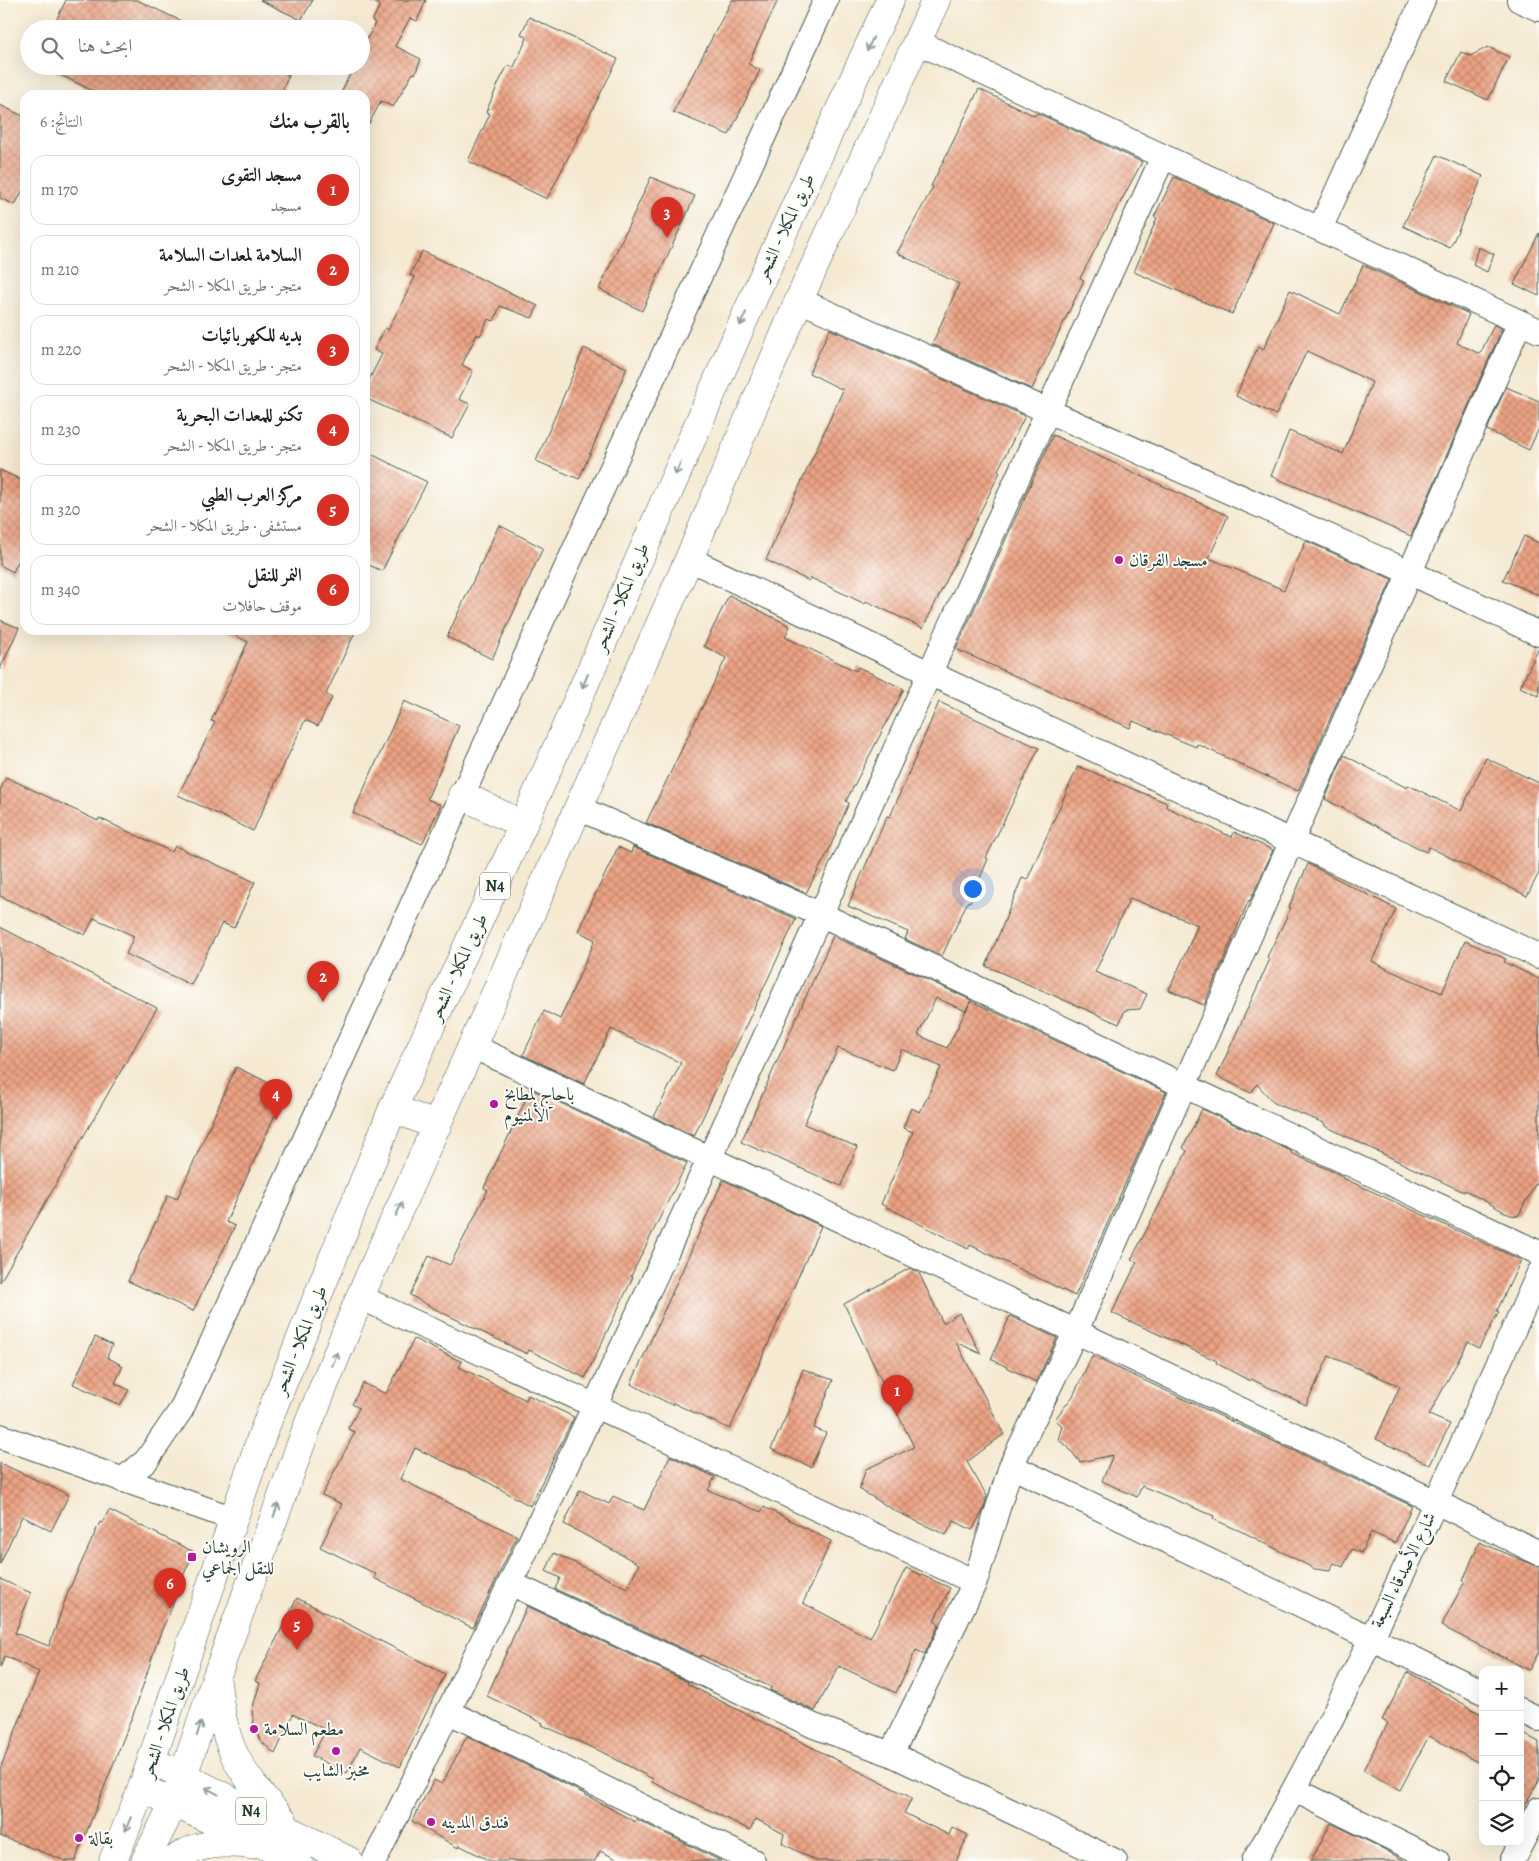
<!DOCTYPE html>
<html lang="ar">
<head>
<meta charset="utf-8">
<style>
	body { margin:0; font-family:Alegreya,Amiri,serif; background:#f2f2f2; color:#222; direction:rtl }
	.controls { position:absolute; right:15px; bottom:15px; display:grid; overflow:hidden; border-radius:10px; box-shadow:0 5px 20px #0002 }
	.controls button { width:45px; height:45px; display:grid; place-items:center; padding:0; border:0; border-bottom:1px solid #e0e0e0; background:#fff; color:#222; font:25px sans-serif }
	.you { position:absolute; left:972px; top:888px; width:18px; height:18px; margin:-12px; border:4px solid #fff; border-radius:50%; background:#1a73e8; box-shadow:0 0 0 8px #1a73e833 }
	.badge { display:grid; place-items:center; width:32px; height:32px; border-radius:50%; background:#d93025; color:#fff; font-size:16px; font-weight:700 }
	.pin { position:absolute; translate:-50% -41px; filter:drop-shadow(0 1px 2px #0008) }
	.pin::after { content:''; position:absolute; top:26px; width:18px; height:15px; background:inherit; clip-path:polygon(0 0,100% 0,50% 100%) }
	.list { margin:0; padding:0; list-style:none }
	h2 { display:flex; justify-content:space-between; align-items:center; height:65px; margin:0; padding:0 20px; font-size:21px }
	h2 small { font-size:16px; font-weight:400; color:#767676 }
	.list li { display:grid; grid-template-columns:32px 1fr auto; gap:15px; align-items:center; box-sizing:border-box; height:70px; margin:0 10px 10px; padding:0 10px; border:1px solid #e0e0e0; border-radius:15px }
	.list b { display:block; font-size:19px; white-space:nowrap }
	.list p { margin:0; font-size:16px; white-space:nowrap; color:#767676 }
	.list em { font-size:16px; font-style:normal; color:#767676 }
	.icon { flex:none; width:28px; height:28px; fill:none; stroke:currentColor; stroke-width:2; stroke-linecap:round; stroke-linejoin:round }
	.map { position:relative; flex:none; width:1539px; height:1861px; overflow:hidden; direction:ltr }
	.search { position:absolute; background:#fff; box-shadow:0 5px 20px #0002; left:20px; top:20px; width:350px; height:55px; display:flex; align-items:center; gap:12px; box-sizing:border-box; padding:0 18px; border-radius:28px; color:#767676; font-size:19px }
	.panel { position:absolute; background:#fff; box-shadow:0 5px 20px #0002; left:20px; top:90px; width:350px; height:545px; border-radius:15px; direction:rtl }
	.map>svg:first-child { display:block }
	.building { fill:url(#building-cross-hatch) }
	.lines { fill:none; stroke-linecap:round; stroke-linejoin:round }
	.minor-casing { stroke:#3f574c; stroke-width:26 }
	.major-casing { stroke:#3f574c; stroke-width:29 }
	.highway-casing { stroke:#3f574c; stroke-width:29 }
	.minor { stroke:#fff; stroke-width:24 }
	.major { stroke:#fff; stroke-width:28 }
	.highway { stroke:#fff; stroke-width:28 }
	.oneway { stroke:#8f9e9a }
	.poi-dot { fill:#b5179e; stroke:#fdfcf7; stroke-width:2 }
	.labels { text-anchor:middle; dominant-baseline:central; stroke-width:4; stroke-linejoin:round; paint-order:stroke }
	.shield { fill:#fdfcf7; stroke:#62766e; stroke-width:1 }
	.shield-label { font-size:16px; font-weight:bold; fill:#1f3d34 }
	.street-label { font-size:18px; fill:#1f3d34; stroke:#fdfcf7 }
	.poi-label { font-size:18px; fill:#1f3d34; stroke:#fdfcf7; text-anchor:start }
</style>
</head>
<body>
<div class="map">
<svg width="1539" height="1861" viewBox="0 0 1539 1861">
	<defs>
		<pattern id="building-cross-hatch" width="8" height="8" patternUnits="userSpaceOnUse" patternTransform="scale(1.25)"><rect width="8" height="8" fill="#eda283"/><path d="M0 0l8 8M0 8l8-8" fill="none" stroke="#bf856c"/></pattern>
	</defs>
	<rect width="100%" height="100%" fill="#fdfcf7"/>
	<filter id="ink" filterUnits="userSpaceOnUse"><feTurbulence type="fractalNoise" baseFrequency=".02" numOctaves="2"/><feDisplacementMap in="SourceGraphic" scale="10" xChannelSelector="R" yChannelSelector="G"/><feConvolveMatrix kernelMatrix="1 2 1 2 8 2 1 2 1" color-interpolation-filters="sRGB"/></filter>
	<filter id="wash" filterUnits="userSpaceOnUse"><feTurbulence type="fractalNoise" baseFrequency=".0096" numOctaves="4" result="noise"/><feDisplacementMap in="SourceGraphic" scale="20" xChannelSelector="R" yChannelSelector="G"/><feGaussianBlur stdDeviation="1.12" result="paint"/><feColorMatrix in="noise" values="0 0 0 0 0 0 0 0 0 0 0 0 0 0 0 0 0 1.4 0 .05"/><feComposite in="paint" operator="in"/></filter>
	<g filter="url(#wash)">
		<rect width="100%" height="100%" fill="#f5e9d2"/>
		<g id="blocks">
			<!-- building -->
			<path class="building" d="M 66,0 L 137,0 L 198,29 L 52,29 Z
				M 260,0 L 313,0 L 301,20 Z
				M 368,0 L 426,0 L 417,21 L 410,18 L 395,46 L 421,59 L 415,74 L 413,73 L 393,107 L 381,101 L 365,131 L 365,95 L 340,95 L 354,66 L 361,66 L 361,51 L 375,23 L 372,21 L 380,5 Z
				M 732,0 L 778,0 L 748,64 L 760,70 L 729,135 L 673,112 Z
				M 529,17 L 618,59 L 547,199 L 468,161 L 490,114 L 486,112 L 499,82 L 508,65 L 514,67 L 527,38 L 521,34 Z
				M 1488,47 L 1509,57 L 1488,100 L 1446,81 L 1461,52 L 1470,56 Z
				M 43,66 L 271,66 L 289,75 L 280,95 L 101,95 Z
				M 979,89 L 1035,116 L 1037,113 L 1142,162 L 1080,278 L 1084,280 L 1032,389 L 932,344 L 959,284 L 897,253 L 933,187 L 931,186 Z
				M 0,105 L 25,117 L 25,186 L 15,205 L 0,198 Z
				M 1437,155 L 1483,176 L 1450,248 L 1403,226 Z
				M 651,177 L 695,196 L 642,311 L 599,289 Z
				M 1174,177 L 1274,223 L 1232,314 L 1134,272 L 1157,218 L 1154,217 Z
				M 1539,233 L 1539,296 L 1514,284 Z
				M 1478,247 L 1494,254 L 1487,272 L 1473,265 Z
				M 422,251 L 538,306 L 532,318 L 500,306 L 494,321 L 488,319 L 480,336 L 477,334 L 462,365 L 473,371 L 459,399 L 470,404 L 452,438 L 365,398 L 365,388 L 382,354 L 374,350 L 385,328 L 388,330 L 415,277 L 410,275 Z
				M 1363,265 L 1469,314 L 1457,343 L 1480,354 L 1494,325 L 1502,329 L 1411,536 L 1271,476 L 1289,431 L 1343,454 L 1372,382 L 1307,351 L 1276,415 L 1236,396 L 1258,347 L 1263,350 L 1290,290 L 1340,314 Z
				M 830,329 L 1025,416 L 998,470 L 1000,472 L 923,628 L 866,601 L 865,604 L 811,578 L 809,581 L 766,560 L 843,390 L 809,373 Z
				M 584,348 L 627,368 L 579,479 L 536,461 Z
				M 1506,387 L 1539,401 L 1539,428 L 1529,450 L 1487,430 Z
				M 1053,435 L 1228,516 L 1209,558 L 1284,590 L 1306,541 L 1392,579 L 1298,791 L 1197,744 L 1196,747 L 1133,721 L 1130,728 L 956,649 Z
				M 365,451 L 427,482 L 382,571 L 365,563 Z
				M 0,470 L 25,482 L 25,548 L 13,572 L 0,565 Z
				M 499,525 L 543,548 L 492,659 L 447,637 Z
				M 1524,536 L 1539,543 L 1539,595 L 1503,580 Z
				M 729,595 L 790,626 L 785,637 L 856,671 L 858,667 L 904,689 L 846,801 L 849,803 L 828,852 L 806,893 L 646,823 L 726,658 L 704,646 Z
				M 0,620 L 19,628 L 0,669 Z
				M 224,630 L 356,630 L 326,694 L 332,698 L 318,726 L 305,720 L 253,831 L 178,795 L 215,722 L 211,721 L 248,642 Z
				M 1539,648 L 1539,696 L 1520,687 Z
				M 404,701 L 459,726 L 427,799 L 441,805 L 422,844 L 353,813 Z
				M 939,702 L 1039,748 L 986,858 L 988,859 L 970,902 L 968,901 L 942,956 L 905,939 L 908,932 L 848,906 L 887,816 L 890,817 Z
				M 1344,755 L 1407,788 L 1408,785 L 1461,811 L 1486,758 L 1539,783 L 1539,873 L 1527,896 L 1429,847 L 1426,852 L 1325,799 Z
				M 1078,766 L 1167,803 L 1166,807 L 1232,837 L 1234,832 L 1273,850 L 1250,901 L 1249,900 L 1204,1005 L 1169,990 L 1198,925 L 1130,898 L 1095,972 L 1147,994 L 1140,1009 L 1125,1010 L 1119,1024 L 986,966 L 1022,878 L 1027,880 Z
				M 6,777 L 98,821 L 99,818 L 172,852 L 175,846 L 255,882 L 234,928 L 222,923 L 191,985 L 126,954 L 134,936 L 94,918 L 85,935 L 0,896 L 0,790 Z
				M 618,847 L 631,853 L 633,847 L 796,919 L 694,1136 L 654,1117 L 681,1063 L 611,1029 L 584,1084 L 523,1055 L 544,1011 L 560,1019 L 595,940 L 578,931 Z
				M 1308,864 L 1396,909 L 1372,961 L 1391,971 L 1442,993 L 1465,941 L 1506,959 L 1504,962 L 1539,979 L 1539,1177 L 1518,1216 L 1510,1215 L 1465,1190 L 1464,1192 L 1412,1168 L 1325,1126 L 1324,1123 L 1274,1103 L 1257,1084 L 1251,1093 L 1217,1076 L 1270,959 L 1267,957 L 1291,908 L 1289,907 Z
				M 0,927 L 157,1008 L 0,1282 Z
				M 833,936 L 971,1000 L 966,1011 L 936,998 L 918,1035 L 947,1048 L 971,1001 L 1166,1092 L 1075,1296 L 970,1245 L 968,1249 L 881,1204 L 913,1132 L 903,1128 L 911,1108 L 920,1112 L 941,1067 L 902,1049 L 893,1070 L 838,1048 L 804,1124 L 857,1147 L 841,1186 L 741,1142 Z
				M 236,1067 L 286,1091 L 226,1222 L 235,1226 L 193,1311 L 128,1281 L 168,1195 L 177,1199 Z
				M 531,1089 L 687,1163 L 631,1276 L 633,1277 L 585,1378 L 529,1350 L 527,1354 L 431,1307 L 410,1295 L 429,1256 L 450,1265 L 488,1190 L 484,1188 Z
				M 1202,1109 L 1291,1151 L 1291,1153 L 1343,1176 L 1343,1178 L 1521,1260 L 1497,1311 L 1499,1312 L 1479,1348 L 1468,1342 L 1429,1415 L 1450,1424 L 1430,1465 L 1376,1439 L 1400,1386 L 1329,1356 L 1306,1405 L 1251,1379 L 1250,1381 L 1216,1363 L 1217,1361 L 1112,1313 L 1137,1262 L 1131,1260 L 1187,1151 L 1183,1148 Z
				M 723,1180 L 821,1226 L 730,1429 L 673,1403 L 672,1405 L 631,1384 Z
				M 910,1268 L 919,1273 L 943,1323 L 959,1313 L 981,1354 L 956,1342 L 1004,1434 L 967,1462 L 987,1496 L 983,1511 L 972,1530 L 954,1521 L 946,1535 L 897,1512 L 859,1489 L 866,1469 L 914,1447 L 844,1304 Z
				M 1010,1316 L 1057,1338 L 1036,1382 L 991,1359 Z
				M 95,1337 L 112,1345 L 107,1357 L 123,1366 L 115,1383 L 129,1390 L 120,1405 L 73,1384 Z
				M 414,1339 L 462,1362 L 459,1367 L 526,1400 L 528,1395 L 574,1417 L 530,1506 L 486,1481 L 415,1448 L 400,1479 L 517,1536 L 473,1628 L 374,1578 L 376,1574 L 320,1547 L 342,1504 L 322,1495 L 355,1432 L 348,1429 L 359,1408 L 352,1404 L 363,1383 L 386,1394 Z
				M 1092,1356 L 1412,1506 L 1395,1543 L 1371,1532 L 1361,1553 L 1352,1549 L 1343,1567 L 1334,1563 L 1330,1571 L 1315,1569 L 1247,1534 L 1213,1519 L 1214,1516 L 1142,1486 L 1137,1497 L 1102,1481 L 1113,1455 L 1080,1462 L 1067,1446 L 1058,1440 L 1062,1426 L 1055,1419 L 1073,1396 Z
				M 803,1369 L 833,1380 L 814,1428 L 826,1433 L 811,1467 L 771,1449 L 789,1410 L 788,1409 Z
				M 670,1456 L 715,1477 L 708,1490 L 761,1512 L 764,1507 L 831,1541 L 803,1603 L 870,1638 L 906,1568 L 950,1588 L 934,1621 L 939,1624 L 925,1654 L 916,1650 L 896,1693 L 839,1666 L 815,1711 L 770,1690 L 771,1687 L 701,1655 L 700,1657 L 555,1589 L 560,1578 L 546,1571 L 554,1553 L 627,1588 L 639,1564 L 564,1524 L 580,1490 L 609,1504 L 613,1496 L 644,1510 Z
				M 0,1463 L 69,1495 L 51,1531 L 22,1516 L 0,1564 Z
				M 109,1510 L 194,1552 L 174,1596 L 176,1597 L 158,1639 L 136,1707 L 75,1861 L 66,1861 L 0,1836 L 0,1769 L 39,1672 L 5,1656 L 0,1668 L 0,1579 L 31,1593 L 15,1633 L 49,1646 L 68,1592 L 100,1522 L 102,1523 Z
				M 1479,1542 L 1539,1567 L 1539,1652 L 1529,1670 L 1441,1626 L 1465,1581 L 1463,1581 Z
				M 297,1598 L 445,1674 L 400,1767 L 360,1747 L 347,1773 L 312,1756 L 326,1730 L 293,1714 L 275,1754 L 260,1740 L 254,1726 L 252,1710 L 260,1683 L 255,1681 Z
				M 527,1606 L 688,1682 L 687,1684 L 912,1798 L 904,1813 L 949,1835 L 952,1827 L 968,1835 L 956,1861 L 816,1861 L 782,1843 L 784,1834 L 756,1819 L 750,1830 L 652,1782 L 653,1779 L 600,1751 L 542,1725 L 543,1723 L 487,1696 Z
				M 1408,1672 L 1483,1715 L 1483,1765 L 1429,1736 L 1400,1790 L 1363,1770 L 1388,1723 L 1382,1720 Z
				M 1520,1732 L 1539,1742 L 1539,1780 L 1520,1813 Z
				M 467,1736 L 577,1790 L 635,1822 L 636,1819 L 721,1861 L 621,1861 L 600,1851 L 595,1861 L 490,1861 L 459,1845 L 458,1848 L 412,1821 L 434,1780 L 442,1784 Z
				M 1331,1823 L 1378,1846 L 1405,1861 L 1311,1861 Z"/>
		</g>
	</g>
	<g filter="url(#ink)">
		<use href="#blocks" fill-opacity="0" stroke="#3f574c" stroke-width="1"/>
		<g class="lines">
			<!-- minor casing -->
			<g class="minor-casing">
				<path id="minor" d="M 1519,0 L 1539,9
					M 917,42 L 1539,331
					M 1320,229 L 1423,0
					M 799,300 L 1409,572 L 1539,634
					M 689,559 L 929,673 L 1539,956
					M 578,808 L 822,915 L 1539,1253
					M 472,1046 L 1436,1502 L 1539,1553
					M 360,1297 L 975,1582
					M 0,1436 L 234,1519
					M 1011,1466 L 1483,1692
					M 122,1480 L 146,1461 L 181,1410 L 826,0
					M 510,1583 L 814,1726 L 891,1754 L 1115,1861
					M 1520,1710 L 1539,1719
					M 449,1712 L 753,1861
					M 891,1754 L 975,1582 L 1011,1466 L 1076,1331 L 1520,322
					M 1295,1790 L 1438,1861
					M 374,1861 C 655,1301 903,726 1163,157
					M 1254,1861 C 1363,1672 1450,1471 1539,1273
					M 1512,1861 L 1539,1809"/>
			</g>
			<!-- major casing -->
			<g class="major-casing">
				<path id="major" d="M 113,1861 L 142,1788
					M 145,1861 L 174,1803"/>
			</g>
			<!-- highway casing -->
			<g class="highway-casing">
				<path id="highway" d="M 462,795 L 523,825
					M 393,1108 L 437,1126
					M 217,1683 C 224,1750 239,1771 283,1820
					M 168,1768 L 349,1861
					M 174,1803 L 217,1675 L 306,1430 L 360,1297 L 689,559 L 799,300 L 936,0
					M 173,1861 C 196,1842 224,1842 252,1845
					M 298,1861 L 142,1788 L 262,1435 L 393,1108 L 523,825 L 760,283 L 890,0"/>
			</g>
			<!-- minor -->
			<use href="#minor" class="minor"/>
			<!-- major -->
			<use href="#major" class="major"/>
			<!-- highway -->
			<use href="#highway" class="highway"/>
		</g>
		<!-- one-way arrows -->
		<defs><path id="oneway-shaft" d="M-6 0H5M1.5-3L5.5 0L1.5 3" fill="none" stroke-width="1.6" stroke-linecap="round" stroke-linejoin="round" transform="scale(1.25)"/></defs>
		<g class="oneway">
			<use href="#oneway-shaft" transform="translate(870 44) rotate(115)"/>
			<use href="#oneway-shaft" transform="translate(743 319) rotate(114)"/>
			<use href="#oneway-shaft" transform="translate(678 468) rotate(114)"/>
			<use href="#oneway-shaft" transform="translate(585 681) rotate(113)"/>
			<use href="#oneway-shaft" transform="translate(399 1209) rotate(-66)"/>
			<use href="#oneway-shaft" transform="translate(335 1359) rotate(-68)"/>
			<use href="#oneway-shaft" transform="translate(276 1510) rotate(-70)"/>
			<use href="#oneway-shaft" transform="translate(199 1729) rotate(-72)"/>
			<use href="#oneway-shaft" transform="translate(212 1791) rotate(-152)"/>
			<use href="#oneway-shaft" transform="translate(128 1824) rotate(112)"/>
		</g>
	</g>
	<!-- markers -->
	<g class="poi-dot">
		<circle cx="1119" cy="560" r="5"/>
		<circle cx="494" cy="1104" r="5"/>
		<rect x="187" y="1552" width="10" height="10" rx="2.5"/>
		<circle cx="254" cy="1729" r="5"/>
		<circle cx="336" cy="1751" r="5"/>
		<circle cx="431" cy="1822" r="5"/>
		<circle cx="79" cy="1838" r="5"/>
	</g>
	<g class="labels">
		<!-- shield labels -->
		<g class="shield">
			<rect x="480" y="872.5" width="30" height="27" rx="4"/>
			<rect x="236" y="1797.5" width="30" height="27" rx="4"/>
		</g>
		<g class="shield-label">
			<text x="495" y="886">N4</text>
			<text x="251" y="1811">N4</text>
		</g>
		<!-- street labels -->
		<g class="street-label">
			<text transform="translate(785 227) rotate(-65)">طريق المكلا - الشحر</text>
			<text transform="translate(621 597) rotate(-67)">طريق المكلا - الشحر</text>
			<text transform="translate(458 967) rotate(-65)">طريق المكلا - الشحر</text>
			<text transform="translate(300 1340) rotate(-68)">طريق المكلا - الشحر</text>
			<text transform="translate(1403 1570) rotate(-64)">شارع الأصدقاء السبعة</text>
			<text transform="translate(165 1722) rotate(-71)">طريق المكلا - الشحر</text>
		</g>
		<!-- poi labels -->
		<g class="poi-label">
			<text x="1129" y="560">مسجد الفرقان</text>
			<text x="504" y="1094">باحاج لمطابخ<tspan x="504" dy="21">الألمنيوم</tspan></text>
			<text x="202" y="1547">الرويشان<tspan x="202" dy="21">للنقل الجماعي</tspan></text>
			<text x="264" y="1729">مطعم السلامة</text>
			<text x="336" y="1770" text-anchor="middle">مخبز الشايب</text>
			<text x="441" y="1822">فندق المدينه</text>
			<text x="89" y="1838">بقالة</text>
		</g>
	</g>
</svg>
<div class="controls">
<button>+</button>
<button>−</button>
<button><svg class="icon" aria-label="locate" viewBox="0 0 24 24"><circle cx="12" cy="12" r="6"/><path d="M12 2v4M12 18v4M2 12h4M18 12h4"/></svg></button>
<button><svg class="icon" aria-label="layers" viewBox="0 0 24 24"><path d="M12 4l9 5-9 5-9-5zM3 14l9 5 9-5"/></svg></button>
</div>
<div class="you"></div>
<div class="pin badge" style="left:897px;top:1416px">1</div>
<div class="pin badge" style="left:323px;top:1002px">2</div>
<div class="pin badge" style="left:667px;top:238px">3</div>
<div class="pin badge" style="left:276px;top:1120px">4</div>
<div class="pin badge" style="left:297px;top:1650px">5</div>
<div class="pin badge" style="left:170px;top:1609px">6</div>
<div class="search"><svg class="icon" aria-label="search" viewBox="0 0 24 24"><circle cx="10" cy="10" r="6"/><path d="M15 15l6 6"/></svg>ابحث هنا</div>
<section class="panel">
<h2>بالقرب منك<small>النتائج: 6</small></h2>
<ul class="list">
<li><span class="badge">1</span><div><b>مسجد التقوى</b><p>مسجد</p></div><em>170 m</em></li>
<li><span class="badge">2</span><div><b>السلامة لمعدات السلامة</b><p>متجر · طريق المكلا - الشحر</p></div><em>210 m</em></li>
<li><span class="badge">3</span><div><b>بديه للكهربائيات</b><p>متجر · طريق المكلا - الشحر</p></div><em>220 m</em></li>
<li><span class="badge">4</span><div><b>تكنو للمعدات البحرية</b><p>متجر · طريق المكلا - الشحر</p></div><em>230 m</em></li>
<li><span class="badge">5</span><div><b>مركز العرب الطبي</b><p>مستشفى · طريق المكلا - الشحر</p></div><em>320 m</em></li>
<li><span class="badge">6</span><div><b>النمر للنقل</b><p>موقف حافلات</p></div><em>340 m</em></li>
</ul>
</section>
</div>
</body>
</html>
